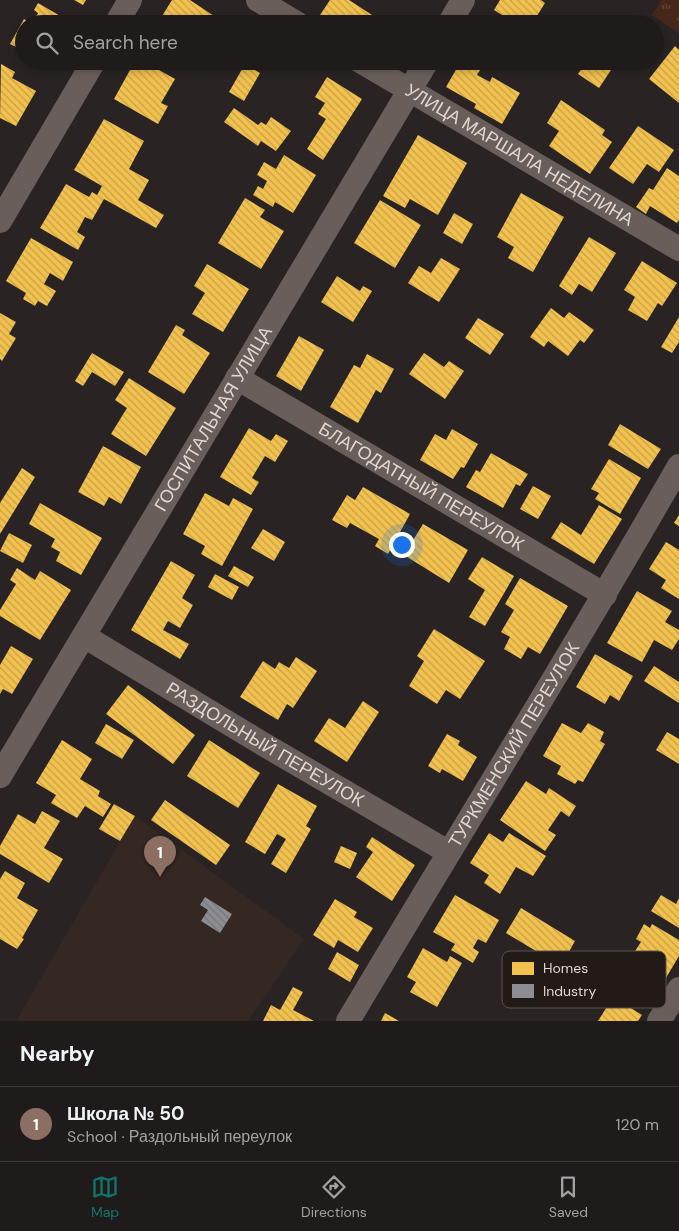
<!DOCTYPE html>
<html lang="en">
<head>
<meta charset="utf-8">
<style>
	body { margin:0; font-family:"DM Sans",sans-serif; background:#272423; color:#f1f3f6 }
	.you { position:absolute; left:401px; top:544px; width:18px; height:18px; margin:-12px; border:4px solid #fff; border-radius:50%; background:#1a73e8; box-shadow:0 0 0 8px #1a73e833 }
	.badge { display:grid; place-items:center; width:32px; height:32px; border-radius:50%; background:#0f766e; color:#fff; font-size:16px; font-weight:700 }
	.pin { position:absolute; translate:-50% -41px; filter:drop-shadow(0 1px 2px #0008) }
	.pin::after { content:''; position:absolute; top:26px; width:18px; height:15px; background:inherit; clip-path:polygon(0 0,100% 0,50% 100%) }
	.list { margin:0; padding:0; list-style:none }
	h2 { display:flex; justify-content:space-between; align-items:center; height:65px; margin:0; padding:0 20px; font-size:21px }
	h2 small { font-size:16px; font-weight:400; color:#a1a1a2 }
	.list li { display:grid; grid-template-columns:32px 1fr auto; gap:15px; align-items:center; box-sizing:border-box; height:75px; padding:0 20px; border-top:1px solid #3c3939 }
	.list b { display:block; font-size:19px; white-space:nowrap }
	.list p { margin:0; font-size:16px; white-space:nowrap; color:#a1a1a2 }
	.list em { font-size:16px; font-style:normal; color:#a1a1a2 }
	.icon { flex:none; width:28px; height:28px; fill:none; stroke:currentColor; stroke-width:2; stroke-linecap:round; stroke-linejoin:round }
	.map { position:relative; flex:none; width:679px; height:1021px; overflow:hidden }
	.search { position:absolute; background:#1f1b1a; box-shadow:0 2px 8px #0003; left:15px; right:15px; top:15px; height:55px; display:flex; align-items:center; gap:12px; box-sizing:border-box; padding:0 18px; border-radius:28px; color:#a1a1a2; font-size:19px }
	.sheet { height:140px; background:#1f1b1a }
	nav { display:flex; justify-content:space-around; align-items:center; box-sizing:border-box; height:70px; border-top:1px solid #3c3939; background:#1f1b1a; font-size:14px; color:#a1a1a2 }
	nav a { display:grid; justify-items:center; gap:2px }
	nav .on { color:#0f766e }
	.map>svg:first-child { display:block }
	.built { fill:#352722 }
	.grass { fill:url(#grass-tufts) }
	.homes { fill:url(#homes-back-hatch) }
	.industry { fill:url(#industry-back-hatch) }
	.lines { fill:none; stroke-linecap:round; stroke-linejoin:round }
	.street { stroke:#695e5a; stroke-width:24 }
	.labels { text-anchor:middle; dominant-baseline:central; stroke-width:5; stroke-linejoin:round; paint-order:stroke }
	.street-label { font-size:18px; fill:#ded8d5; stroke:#221a16 }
	.key { fill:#221a16; stroke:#5a534f; stroke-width:1 }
	.key-label { font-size:14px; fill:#ded8d5 }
</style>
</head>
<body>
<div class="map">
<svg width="679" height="1021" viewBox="0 0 679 1021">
	<defs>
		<pattern id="grass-tufts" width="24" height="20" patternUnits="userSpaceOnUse" patternTransform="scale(1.25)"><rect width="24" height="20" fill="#472719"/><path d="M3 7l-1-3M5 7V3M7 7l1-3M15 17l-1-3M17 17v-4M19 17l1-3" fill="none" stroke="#61463a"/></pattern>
		<pattern id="homes-back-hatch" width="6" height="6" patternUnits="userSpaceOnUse" patternTransform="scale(1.25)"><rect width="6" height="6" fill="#f2c14e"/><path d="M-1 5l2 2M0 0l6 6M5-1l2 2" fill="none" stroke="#c6a14a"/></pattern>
		<pattern id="industry-back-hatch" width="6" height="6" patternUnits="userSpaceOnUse" patternTransform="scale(1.25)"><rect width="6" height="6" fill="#8d8d92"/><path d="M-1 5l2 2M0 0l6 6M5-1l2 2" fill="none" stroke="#777679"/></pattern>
	</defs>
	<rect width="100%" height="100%" fill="#292423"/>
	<!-- built -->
	<path class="built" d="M 135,816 L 304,939 L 248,1021 L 16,1021 Z"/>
	<!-- grass -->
	<path class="grass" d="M 662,0 L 679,0 L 679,33 L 652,15 Z"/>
	<!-- homes -->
	<path class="homes" d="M 74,0 L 86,0 L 83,5 Z
		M 172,0 L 190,0 L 223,22 L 222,24 L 157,24 Z
		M 330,0 L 349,0 L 386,24 L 334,24 L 320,15 Z
		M 500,0 L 541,0 L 545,3 L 532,24 L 512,24 L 513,22 L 494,10 Z
		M 38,3 L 62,17 L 58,24 L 24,24 L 24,51 L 10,44 L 24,19 L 32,24 L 38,13 L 34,10 Z
		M 675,46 L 679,50 L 679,103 L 649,79 Z
		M 42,61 L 55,61 L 52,67 Z
		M 135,61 L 143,61 L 175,79 L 161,103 L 168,106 L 158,124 L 114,99 Z
		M 461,61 L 464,61 L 480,70 L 477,75 L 490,82 L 492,77 L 520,93 L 502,124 L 474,108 L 476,104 L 446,87 Z
		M 587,61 L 610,61 L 615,64 L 599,88 L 578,74 Z
		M 1,64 L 15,72 L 12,78 L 36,91 L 16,126 L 0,118 Z
		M 245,64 L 260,73 L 244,101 L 229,92 Z
		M 327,77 L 362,99 L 323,160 L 307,149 L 326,119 L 318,114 L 325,103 L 315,97 Z
		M 561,100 L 605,130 L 602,135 L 612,142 L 590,174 L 549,146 L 559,131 L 547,123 Z
		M 234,108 L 258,125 L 261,122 L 266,125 L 271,117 L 291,131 L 276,151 L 261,141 L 258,146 L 224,122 Z
		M 104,119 L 144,141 L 129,169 L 149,180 L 138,200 L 164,215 L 156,228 L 104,199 L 92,220 L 85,217 L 77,232 L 85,237 L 78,250 L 40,228 L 66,184 L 89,197 L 92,192 L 97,195 L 102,186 L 74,170 Z
		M 638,126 L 674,150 L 659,172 L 647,164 L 633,184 L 609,168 Z
		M 418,135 L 467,163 L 438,215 L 410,199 L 405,208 L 383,196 Z
		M 284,155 L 316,175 L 293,213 L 275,202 L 273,207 L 253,195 L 258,186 L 263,189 L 267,181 L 257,175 L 264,162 L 276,169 Z
		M 667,168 L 679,176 L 679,220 L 677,223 L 650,206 L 646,214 L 636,207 L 649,188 L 653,190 Z
		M 521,193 L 564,217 L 533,272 L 508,258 L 514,247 L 497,237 Z
		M 245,198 L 265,210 L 260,217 L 284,231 L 261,269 L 218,243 Z
		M 380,200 L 421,225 L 395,268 L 354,243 Z
		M 454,213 L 473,224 L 462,244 L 443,233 Z
		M 589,237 L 616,253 L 592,292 L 579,284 L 572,295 L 559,286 Z
		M 31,238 L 73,262 L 63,281 L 50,273 L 44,284 L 56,291 L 47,306 L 38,301 L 35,306 L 23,299 L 26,293 L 6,281 Z
		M 441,258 L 460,269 L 439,302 L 408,283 L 419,266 L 431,273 Z
		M 642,261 L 677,283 L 662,306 L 658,303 L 647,321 L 628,310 L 635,297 L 624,290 Z
		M 207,264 L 249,289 L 223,332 L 192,314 L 205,293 L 194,286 Z
		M 337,276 L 360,291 L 363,286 L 372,291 L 353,322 L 321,302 Z
		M 551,308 L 564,318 L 569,312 L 594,330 L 584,343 L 580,340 L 568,356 L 548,341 L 544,347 L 530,337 Z
		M 0,313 L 16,322 L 9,334 L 16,338 L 2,361 L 0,359 Z
		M 679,317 L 679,342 L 672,353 L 661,347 Z
		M 478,318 L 504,334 L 490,355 L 465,338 Z
		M 176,325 L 185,330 L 182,335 L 210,353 L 184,394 L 148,372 Z
		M 299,336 L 324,350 L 301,391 L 276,376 Z
		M 92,353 L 124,372 L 115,386 L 92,372 L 83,386 L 75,381 Z
		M 424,353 L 444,367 L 449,361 L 464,371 L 445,399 L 409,374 Z
		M 367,354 L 394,369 L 381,393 L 376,390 L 358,423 L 330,407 L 354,365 L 360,368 Z
		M 129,378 L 176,408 L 146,456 L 111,434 L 127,408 L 115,400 Z
		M 620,424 L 661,449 L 648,469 L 608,445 Z
		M 249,428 L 271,441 L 276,434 L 288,441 L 275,462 L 265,456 L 252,478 L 259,482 L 251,495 L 220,477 Z
		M 452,429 L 478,444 L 464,468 L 461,467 L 453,479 L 420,460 L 435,434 L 446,440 Z
		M 103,446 L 141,467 L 121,504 L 109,497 L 104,506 L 78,492 Z
		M 491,453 L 528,474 L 520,486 L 516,484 L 503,508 L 466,487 L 476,470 L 480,472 Z
		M 609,459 L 641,478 L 620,514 L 595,499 L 599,493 L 591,489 Z
		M 22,468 L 35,477 L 0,534 L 0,503 Z
		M 533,486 L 551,496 L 538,519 L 520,509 Z
		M 363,487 L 410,514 L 388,554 L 375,546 L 379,539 L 350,523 L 347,528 L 332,520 L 347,495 L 355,500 Z
		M 205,493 L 229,506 L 233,498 L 253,509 L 222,566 L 201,554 L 205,546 L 183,534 Z
		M 40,503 L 102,538 L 81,575 L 56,561 L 60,552 L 51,547 L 55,539 L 29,524 Z
		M 599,505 L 622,519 L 594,564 L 551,538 L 561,522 L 581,535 Z
		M 679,515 L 679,526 L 674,523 Z
		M 423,524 L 468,550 L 449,583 L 404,555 Z
		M 263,529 L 285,542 L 274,561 L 251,548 Z
		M 9,533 L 32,545 L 23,563 L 0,551 Z
		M 666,542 L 679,550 L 679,599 L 661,588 L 666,580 L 649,569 Z
		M 482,557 L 514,576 L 485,626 L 469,617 L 485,590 L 468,579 Z
		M 171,561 L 195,575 L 182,598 L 193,605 L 180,628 L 168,621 L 163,630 L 189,644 L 180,659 L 131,630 Z
		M 234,566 L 254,577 L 248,587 L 228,576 Z
		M 17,568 L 35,580 L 40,571 L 71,590 L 40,640 L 0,616 L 0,610 L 16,584 L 10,580 Z
		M 215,574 L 239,587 L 232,600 L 208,587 Z
		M 520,578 L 568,606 L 540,654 L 528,647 L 521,659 L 504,649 L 510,637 L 501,632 L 514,610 L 505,604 Z
		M 637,591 L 672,611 L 665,622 L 679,630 L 679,639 L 672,650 L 654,640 L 642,662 L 607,643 Z
		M 434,629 L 485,661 L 460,699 L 446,690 L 437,704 L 409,686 L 424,661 L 417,656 Z
		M 11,646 L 33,659 L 12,694 L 3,689 L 0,694 L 0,665 Z
		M 595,654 L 633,676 L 619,701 L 610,695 L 605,704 L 576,687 Z
		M 296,657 L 317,671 L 293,708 L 287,704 L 278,720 L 240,697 L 263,661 L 275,669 L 279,662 L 289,668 Z
		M 654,666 L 679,682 L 679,703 L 644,681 Z
		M 128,685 L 195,735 L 173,764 L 106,714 Z
		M 363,701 L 379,712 L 347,762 L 314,741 L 329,718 L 345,728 Z
		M 562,723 L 581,733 L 588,723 L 604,732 L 600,741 L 605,744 L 583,782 L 578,780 L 575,784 L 557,774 L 561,766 L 543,756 Z
		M 106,724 L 134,740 L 122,759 L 95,743 Z
		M 667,732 L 679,739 L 679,764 L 656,750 Z
		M 447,734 L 460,741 L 458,745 L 477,757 L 463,781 L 442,769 L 440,773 L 428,766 Z
		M 62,740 L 92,759 L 80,779 L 100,791 L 98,796 L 111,804 L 103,817 L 85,806 L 77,818 L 51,803 L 56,795 L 36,783 Z
		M 209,740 L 260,773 L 238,808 L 187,776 Z
		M 526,781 L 546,794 L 549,788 L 576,806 L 569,817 L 561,811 L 548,830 L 556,835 L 545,851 L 500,820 Z
		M 278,784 L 317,806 L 306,826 L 311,829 L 286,873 L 271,864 L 286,839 L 277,834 L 265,854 L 245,842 Z
		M 165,800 L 230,845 L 216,865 L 151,820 Z
		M 114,804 L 135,816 L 120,841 L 99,829 Z
		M 42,811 L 60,821 L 44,848 L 63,859 L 49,883 L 0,854 L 0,846 L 18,814 L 35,824 Z
		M 489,833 L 503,842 L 509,833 L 546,856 L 533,876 L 516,867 L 500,894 L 484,883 L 489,875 L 470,863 Z
		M 372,837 L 415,865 L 392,901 L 356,877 L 373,852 L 366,847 Z
		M 341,846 L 357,853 L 350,869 L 334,862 Z
		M 5,871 L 25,883 L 17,898 L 38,910 L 22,938 L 24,939 L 17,949 L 0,939 L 0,879 Z
		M 455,895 L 499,920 L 486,943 L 478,939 L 473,948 L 479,952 L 473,963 L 451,950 L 455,944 L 433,932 Z
		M 661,895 L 676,904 L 679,898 L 679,928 L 651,911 Z
		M 335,899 L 357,912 L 354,917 L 373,928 L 358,952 L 338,940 L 334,948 L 313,935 Z
		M 521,908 L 575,941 L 561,966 L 506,933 Z
		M 644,924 L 650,928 L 652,924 L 679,940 L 679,956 L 657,993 L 629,976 L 634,967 L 627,963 L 641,942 L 636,939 Z
		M 423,948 L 447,962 L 450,956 L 462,963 L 437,1007 L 410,992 L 416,982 L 407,977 Z
		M 337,952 L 359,965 L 350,982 L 328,969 Z
		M 293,987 L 303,992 L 293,1010 L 314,1021 L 263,1021 L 271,1005 L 280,1010 Z
		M 613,997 L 642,1015 L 638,1021 L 598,1021 Z
		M 385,1013 L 399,1021 L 381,1021 Z"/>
	<!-- industry -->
	<path class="industry" d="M 205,897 L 232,914 L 220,933 L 201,921 L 208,910 L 200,905 Z"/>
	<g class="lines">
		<!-- street -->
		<g class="street">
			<path d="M 258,0 L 298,24"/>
			<path d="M 116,24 L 130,0"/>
			<path d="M 449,24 L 463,0"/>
			<path id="s1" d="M 360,61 L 679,249"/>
			<path d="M 0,221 L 94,61"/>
			<path id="s2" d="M 237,378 L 605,595"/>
			<path id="s3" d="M 84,636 L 263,744 L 448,852"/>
			<path id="s4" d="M 0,776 L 427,61"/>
			<path id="s5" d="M 348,1021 C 458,836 572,653 679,466"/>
			<path d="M 659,1021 L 679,989"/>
		</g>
	</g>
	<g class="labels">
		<!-- street labels -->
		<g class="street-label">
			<text stroke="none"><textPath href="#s1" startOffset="185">УЛИЦА МАРШАЛА НЕДЕЛИНА</textPath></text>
			<text stroke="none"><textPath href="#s4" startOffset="416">ГОСПИТАЛЬНАЯ УЛИЦА</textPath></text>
			<text stroke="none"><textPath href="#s2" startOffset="214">БЛАГОДАТНЫЙ ПЕРЕУЛОК</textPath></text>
			<text stroke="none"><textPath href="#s3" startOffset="211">РАЗДОЛЬНЫЙ ПЕРЕУЛОК</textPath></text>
			<text stroke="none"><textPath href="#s5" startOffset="322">ТУРКМЕНСКИЙ ПЕРЕУЛОК</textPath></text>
		</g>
	</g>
	<!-- legend -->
	<rect x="502" y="951" width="164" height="57" rx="8" class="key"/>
	<rect x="512" y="962" width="22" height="13" fill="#f2c14e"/>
	<rect x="512" y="984" width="22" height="14" fill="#8d8d92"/>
	<g class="key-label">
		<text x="543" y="973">Homes</text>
		<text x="543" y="996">Industry</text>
	</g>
</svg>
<div class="you"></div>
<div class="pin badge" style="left:160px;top:877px;background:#8d6e63">1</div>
<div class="search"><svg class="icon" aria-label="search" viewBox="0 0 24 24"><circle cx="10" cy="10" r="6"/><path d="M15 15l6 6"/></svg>Search here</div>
</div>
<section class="sheet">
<h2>Nearby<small></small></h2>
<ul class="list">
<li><span class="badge" style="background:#8d6e63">1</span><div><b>Школа № 50</b><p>School · Раздольный переулок</p></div><em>120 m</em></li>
</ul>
</section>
<nav>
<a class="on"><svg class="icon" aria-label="map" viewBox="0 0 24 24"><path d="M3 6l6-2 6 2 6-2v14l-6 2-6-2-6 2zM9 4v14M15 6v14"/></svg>Map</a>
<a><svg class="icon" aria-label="directions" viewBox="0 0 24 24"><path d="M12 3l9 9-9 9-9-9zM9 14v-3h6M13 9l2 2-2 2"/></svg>Directions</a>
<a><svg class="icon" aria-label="saved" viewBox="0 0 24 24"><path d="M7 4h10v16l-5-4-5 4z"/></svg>Saved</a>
</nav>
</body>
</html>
